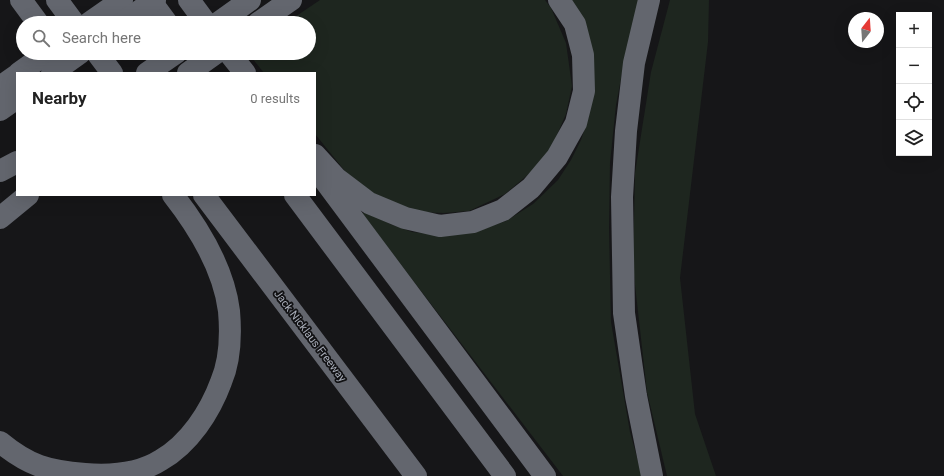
<!DOCTYPE html>
<html lang="en">
<head>
<meta charset="utf-8">
<style>
	body { margin:0; font-family:Roboto,sans-serif; background:#f2f2f2; color:#222 }
	.controls { position:absolute; right:12px; top:12px; display:grid; overflow:hidden; border-radius:0px; box-shadow:0 4px 16px #0002 }
	.controls button { width:36px; height:36px; display:grid; place-items:center; padding:0; border:0; border-bottom:1px solid #e0e0e0; background:#fff; color:#222; font:20px sans-serif }
	.compass { position:absolute; left:848px; top:12px; width:36px; height:36px; border-radius:50%; background:#fff; box-shadow:0 4px 16px #0002; rotate:17deg }
	.list { margin:0; padding:0; list-style:none }
	h2 { display:flex; justify-content:space-between; align-items:center; height:52px; margin:0; padding:0 16px; font-size:17px }
	h2 small { font-size:13px; font-weight:400; color:#767676 }
	.icon { flex:none; width:22px; height:22px; fill:none; stroke:currentColor; stroke-width:2; stroke-linecap:round; stroke-linejoin:round }
	.map { position:relative; flex:none; width:944px; height:476px; overflow:hidden }
	.search { position:absolute; background:#fff; box-shadow:0 4px 16px #0002; left:16px; top:16px; width:300px; height:44px; display:flex; align-items:center; gap:10px; box-sizing:border-box; padding:0 14px; border-radius:22px; color:#767676; font-size:15px }
	.panel { position:absolute; background:#fff; box-shadow:0 4px 16px #0002; left:16px; top:72px; width:300px; height:124px; border-radius:0px }
	.map>svg:first-child { display:block }
	.green { fill:#1e261f }
	.lines { fill:none; stroke-linecap:round; stroke-linejoin:round }
	.motorway { stroke:#63666e; stroke-width:22 }
	.motorway-bridge { stroke:#63666e; stroke-width:22 }
	.labels { text-anchor:middle; dominant-baseline:central; stroke-width:3.5; stroke-linejoin:round; paint-order:stroke }
	.street-label { font-size:11px; fill:#a8adb8; stroke:#111113 }
</style>
</head>
<body>
<div class="map">
<svg width="944" height="476" viewBox="0 0 944 476">
	<rect width="100%" height="100%" fill="#161618"/>
	<!-- green -->
	<path class="green" d="M 320,0 L 545,0 L 551,8 L 566,43 L 572,86 L 566,114 L 550,151 L 537,167 L 505,194 L 469,211 L 444,213 L 414,212 L 391,206 L 349,176 L 315,134 L 315,73 L 264,73 L 248,53 L 309,53 L 309,23 L 286,23 Z
		M 569,0 L 640,0 L 627,47 L 616,105 L 610,163 L 609,228 L 611,322 L 630,432 L 642,476 L 563,476 L 362,214 L 366,211 L 390,224 L 412,232 L 439,235 L 474,232 L 506,221 L 533,204 L 558,180 L 571,160 L 581,140 L 589,116 Z
		M 670,0 L 709,0 L 708,42 L 680,278 L 695,414 L 716,476 L 667,476 L 647,392 L 633,267 L 635,173 L 651,72 Z"/>
	<g class="lines">
		<!-- motorway -->
		<path class="motorway" d="M 21,0 L 38,23
			M 57,0 L 74,23
			M 150,0 L 167,23
			M 189,0 L 206,23
			M 649,0 L 634,63 L 626,131 L 622,197 L 624,313 L 636,396 L 652,476
			M 89,23 L 122,0
			M 218,23 L 250,0
			M 258,23 L 291,0
			M 97,53 L 112,73
			M 229,53 L 245,73
			M 19,73 L 47,53
			M 147,73 L 176,53
			M 0,87 L 17,75
			M 0,110 L 17,98
			M 315,155 L 336,178 L 369,203 L 405,218 L 440,226 L 473,222 L 503,210 L 531,188 L 557,157 L 576,123 L 584,91 L 583,55 L 575,24 L 559,0
			M 0,171 L 17,162
			M 322,177 L 545,476
			M 204,195 L 416,476
			M 295,195 L 505,476
			M 0,218 L 28,195
			M 0,442 C 29,466 48,471 85,474 C 111,476 139,474 161,460 C 189,444 210,412 221,382 C 230,361 231,334 229,311 C 224,270 198,227 173,195"/>
		<!-- motorway-bridge -->
		<path class="motorway-bridge" d="M 122,23 L 155,0
			M 52,73 L 80,53
			M 188,73 L 216,53"/>
	</g>
	<g class="labels">
		<!-- street labels -->
		<g class="street-label">
			<text transform="translate(310 336) rotate(53)">Jack Nicklaus Freeway</text>
		</g>
	</g>
</svg>
<div class="controls">
<button>+</button>
<button>−</button>
<button><svg class="icon" aria-label="locate" viewBox="0 0 24 24"><circle cx="12" cy="12" r="6"/><path d="M12 2v4M12 18v4M2 12h4M18 12h4"/></svg></button>
<button><svg class="icon" aria-label="layers" viewBox="0 0 24 24"><path d="M12 4l9 5-9 5-9-5zM3 14l9 5 9-5"/></svg></button>
</div>
<svg class="compass" viewBox="-18 -18 36 36"><path d="M0-13l5 13h-10z" fill="#e53935"/><path d="M0 13l5-13h-10z" fill="#767676"/></svg>
<div class="search"><svg class="icon" aria-label="search" viewBox="0 0 24 24"><circle cx="10" cy="10" r="6"/><path d="M15 15l6 6"/></svg>Search here</div>
<section class="panel">
<h2>Nearby<small>0 results</small></h2>
<ul class="list">
</ul>
</section>
</div>
</body>
</html>
